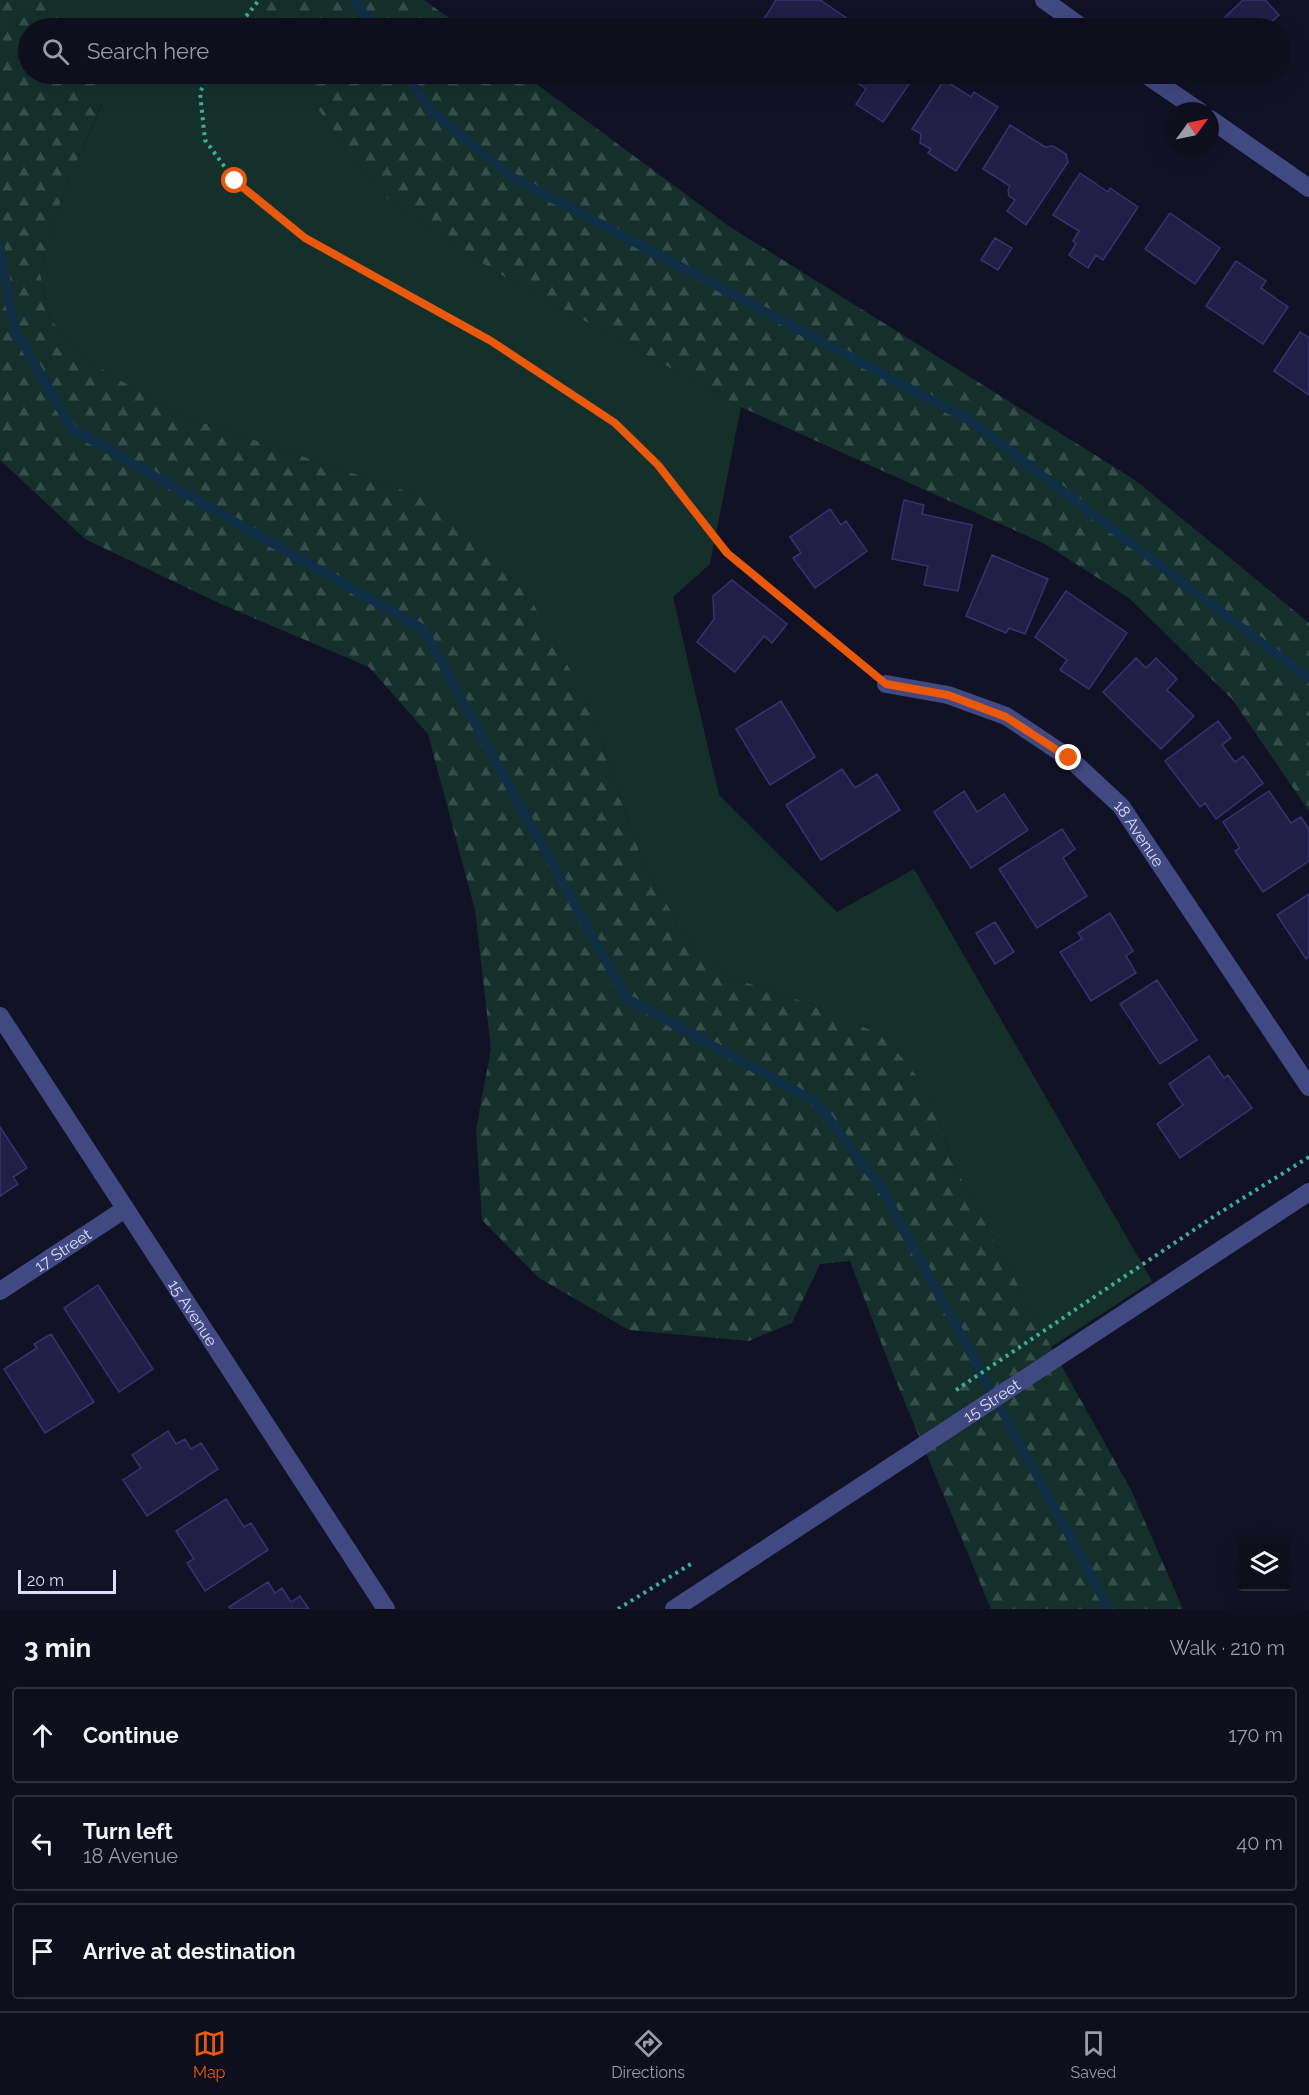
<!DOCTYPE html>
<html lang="en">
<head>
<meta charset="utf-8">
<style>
	body { margin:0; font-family:Raleway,sans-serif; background:#171726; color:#f1f3f6 }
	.controls { position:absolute; right:18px; bottom:18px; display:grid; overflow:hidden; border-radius:6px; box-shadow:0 6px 24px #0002 }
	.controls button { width:54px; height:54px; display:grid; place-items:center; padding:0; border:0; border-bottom:2px solid #2e2e3b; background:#0e0e1d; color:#f1f3f6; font:30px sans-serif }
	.compass { position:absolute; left:1165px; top:102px; width:54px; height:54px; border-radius:50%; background:#0e0e1d; box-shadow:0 6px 24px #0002; rotate:57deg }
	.scale { position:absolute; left:18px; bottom:15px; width:98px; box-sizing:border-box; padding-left:6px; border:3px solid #dbddfc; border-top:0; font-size:16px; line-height:21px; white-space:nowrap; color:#dbddfc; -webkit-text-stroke:4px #121227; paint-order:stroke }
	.stop { position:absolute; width:18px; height:18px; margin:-14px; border:4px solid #ea580c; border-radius:50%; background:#fff }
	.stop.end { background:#ea580c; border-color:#fff; box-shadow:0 2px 6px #0008 }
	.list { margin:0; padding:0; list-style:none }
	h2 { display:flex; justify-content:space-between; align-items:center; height:78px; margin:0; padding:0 24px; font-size:26px }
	h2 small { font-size:20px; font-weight:400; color:#9b9ca4 }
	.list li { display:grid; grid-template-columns:39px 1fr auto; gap:18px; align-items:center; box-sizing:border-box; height:96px; margin:0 12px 12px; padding:0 12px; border:2px solid #2e2e3b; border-radius:6px }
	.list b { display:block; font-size:22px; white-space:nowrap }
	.list p { margin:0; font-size:20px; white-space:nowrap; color:#9b9ca4 }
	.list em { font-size:20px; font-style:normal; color:#9b9ca4 }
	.icon { flex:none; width:33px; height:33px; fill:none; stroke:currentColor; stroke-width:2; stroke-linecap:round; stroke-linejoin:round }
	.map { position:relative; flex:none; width:1309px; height:1609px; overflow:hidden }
	.search { position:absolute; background:#0e0e1d; box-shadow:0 6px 24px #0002; left:18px; right:18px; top:18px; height:66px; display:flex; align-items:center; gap:15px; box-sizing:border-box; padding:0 21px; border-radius:33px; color:#9b9ca4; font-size:22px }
	.sheet { height:402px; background:#0e0e1d }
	nav { display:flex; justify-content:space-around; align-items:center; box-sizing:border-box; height:84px; border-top:2px solid #2e2e3b; background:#0e0e1d; font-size:16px; color:#9b9ca4 }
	nav a { display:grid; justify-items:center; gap:3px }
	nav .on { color:#ea580c }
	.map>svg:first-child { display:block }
	.green { fill:#15302b }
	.forest { fill:url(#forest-firs) }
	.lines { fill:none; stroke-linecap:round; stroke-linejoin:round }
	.stream { stroke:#112e47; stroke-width:9 }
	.building { fill:#211f46; stroke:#353370; stroke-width:1.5 }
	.path { stroke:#3ab195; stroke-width:4; stroke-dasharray:3 4.5; stroke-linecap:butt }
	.minor { stroke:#414982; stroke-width:18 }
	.route { stroke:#ea580c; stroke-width:8 }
	.labels { text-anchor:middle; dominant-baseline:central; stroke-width:6; stroke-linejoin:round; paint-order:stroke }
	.street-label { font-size:16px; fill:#dbddfc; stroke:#121227 }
</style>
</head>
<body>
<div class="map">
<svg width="1309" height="1609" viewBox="0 0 1309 1609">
	<defs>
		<pattern id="forest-firs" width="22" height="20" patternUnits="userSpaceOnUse" patternTransform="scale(1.5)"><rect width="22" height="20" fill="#15302b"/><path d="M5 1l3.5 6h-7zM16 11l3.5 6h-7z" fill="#364e4b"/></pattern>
	</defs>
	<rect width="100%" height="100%" fill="#121227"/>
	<!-- green -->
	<path class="green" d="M 52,0 L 243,0 L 262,28 L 75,28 Z
		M 95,74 L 292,74 L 382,195 L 494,271 L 741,407 L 710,564 L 673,597 L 719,795 L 837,912 L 914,869 L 1152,1281 L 1051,1347 L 956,1169 L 927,1089 L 820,1007 L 726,976 L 693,946 L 646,871 L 586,698 L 427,498 L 174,413 L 84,358 L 50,319 L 40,273 L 64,190 L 102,105 Z"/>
	<!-- forest -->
	<path class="forest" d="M 0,0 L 52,0 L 75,28 L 28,28 L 28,74 L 95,74 L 102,104 L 64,190 L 40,273 L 50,319 L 84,358 L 174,413 L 427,498 L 508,559 L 586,698 L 646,871 L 693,946 L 726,976 L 820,1007 L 885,1037 L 927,1089 L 956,1169 L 1051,1347 L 1131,1490 L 1183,1609 L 991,1609 L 894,1376 L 850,1261 L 820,1264 L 792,1323 L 749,1341 L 629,1330 L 539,1278 L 482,1220 L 476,1130 L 491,1048 L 475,910 L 428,734 L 369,667 L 223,605 L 85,539 L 0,460 Z
		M 243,0 L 424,0 L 463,28 L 262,28 Z
		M 292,74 L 523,74 L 730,227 L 1135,480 L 1309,623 L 1309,811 L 1232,699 L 1129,598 L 1045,544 L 741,407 L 494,271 L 382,195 Z"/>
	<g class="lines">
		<!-- stream -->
		<path class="stream" d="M 355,0 L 374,28
			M 405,74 L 430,110 L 512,177 L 971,421 L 1309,679
			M 0,247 L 14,328 L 72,429 L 423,629 L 626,998 L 816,1102 L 881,1187 L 1109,1609"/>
	</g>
	<!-- building -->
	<path class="building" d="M 776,0 L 820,0 L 848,19 L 841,28 L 778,28 L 764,19 Z
		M 1243,0 L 1265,0 L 1279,15 L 1265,28 L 1236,28 L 1225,17 Z
		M 844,74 L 916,74 L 883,122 L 856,104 L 866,89 Z
		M 944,80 L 971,97 L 974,92 L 998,107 L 956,171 L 928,153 L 931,149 L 920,143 L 921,134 L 912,129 Z
		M 1010,125 L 1045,147 L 1053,146 L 1066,154 L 1068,162 L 1026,225 L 1007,211 L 1015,200 L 1009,196 L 1008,190 L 1010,186 L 983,169 Z
		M 1080,173 L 1108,192 L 1110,188 L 1138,207 L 1103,260 L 1096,255 L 1088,268 L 1069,255 L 1076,244 L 1073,241 L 1079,231 L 1053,215 Z
		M 1170,213 L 1220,248 L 1195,284 L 1145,249 Z
		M 995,238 L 1012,248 L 998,270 L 981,260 Z
		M 1236,261 L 1266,281 L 1261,288 L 1288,307 L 1263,344 L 1206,306 Z
		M 1300,332 L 1309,338 L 1309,395 L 1274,371 Z
		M 904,500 L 924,505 L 922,514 L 972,525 L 958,591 L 924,585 L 928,566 L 892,559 Z
		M 830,509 L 841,525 L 846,521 L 867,551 L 815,588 L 793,558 L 801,553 L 790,537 Z
		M 992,555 L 1048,579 L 1025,634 L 1009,628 L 1006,633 L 966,616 Z
		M 732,580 L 787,624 L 772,643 L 764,636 L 735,672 L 697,642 L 714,619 L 713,596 Z
		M 1066,591 L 1127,633 L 1089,689 L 1060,670 L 1067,660 L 1035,637 Z
		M 1136,658 L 1146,668 L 1156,658 L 1177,679 L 1167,690 L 1194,716 L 1161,749 L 1103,692 Z
		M 781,701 L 815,757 L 770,785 L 736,729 Z
		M 1218,721 L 1231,738 L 1222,745 L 1235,762 L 1243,756 L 1263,783 L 1216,819 L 1205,803 L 1200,807 L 1165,761 Z
		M 842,769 L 855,788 L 877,774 L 900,810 L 821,860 L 786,805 Z
		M 964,791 L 977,812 L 1004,794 L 1028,830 L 971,868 L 934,812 Z
		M 1269,791 L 1291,823 L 1301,817 L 1309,829 L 1309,861 L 1263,892 L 1235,851 L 1240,848 L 1223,822 Z
		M 1062,829 L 1075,849 L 1063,858 L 1087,896 L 1037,928 L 999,869 Z
		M 1309,894 L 1309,957 L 1306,959 L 1277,915 Z
		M 1110,913 L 1133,951 L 1126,956 L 1136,973 L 1091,1001 L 1060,952 L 1082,939 L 1078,933 Z
		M 995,922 L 1014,952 L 995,964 L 976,933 Z
		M 1157,980 L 1197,1040 L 1160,1064 L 1120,1004 Z
		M 1209,1056 L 1224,1078 L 1228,1075 L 1252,1108 L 1180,1158 L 1157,1124 L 1183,1105 L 1169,1084 Z
		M 0,1127 L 27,1168 L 13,1177 L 18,1184 L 0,1196 Z
		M 98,1285 L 153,1369 L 119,1392 L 64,1308 Z
		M 51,1334 L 94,1402 L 45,1433 L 4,1369 L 37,1348 L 34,1344 Z
		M 168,1431 L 176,1444 L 185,1439 L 191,1449 L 201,1443 L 218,1469 L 147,1516 L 123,1480 L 141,1468 L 132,1455 Z
		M 226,1499 L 244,1527 L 251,1523 L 268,1550 L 205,1591 L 187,1563 L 194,1559 L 176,1531 Z
		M 268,1582 L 275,1593 L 282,1588 L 291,1602 L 300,1596 L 309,1609 L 231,1609 L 229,1607 Z"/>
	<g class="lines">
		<!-- path -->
		<path class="path" d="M 237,28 L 259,0
			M 208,74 L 200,93 L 205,140 L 235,181 L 305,238 L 491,341 L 615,423 L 659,465 L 727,553 L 867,668
			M 956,1390 L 1216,1215 L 1309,1157
			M 618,1609 L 694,1562"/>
		<!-- minor -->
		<g class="minor">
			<path d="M 1044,0 L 1083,28"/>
			<path d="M 1145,74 L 1199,111"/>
			<path d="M 1210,119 L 1309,188"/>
			<path id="s1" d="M 886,684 L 948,695 L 1006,716 L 1069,758 L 1121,806 L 1309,1087"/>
			<path id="s2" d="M 0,1016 L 386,1609"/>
			<path id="s3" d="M 0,1291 L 125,1209"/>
			<path id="s4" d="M 674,1609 L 1309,1192"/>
		</g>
	</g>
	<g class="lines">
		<!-- route -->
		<path class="route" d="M 235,181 L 305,238 L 491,341 L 615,423 L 658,465 L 727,553 L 886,684 L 948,695 L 1006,717 L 1069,758"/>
	</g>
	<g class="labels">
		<!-- street labels -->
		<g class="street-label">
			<text stroke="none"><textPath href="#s1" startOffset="304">18 Avenue</textPath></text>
			<text stroke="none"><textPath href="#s3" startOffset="75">17 Street</textPath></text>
			<text stroke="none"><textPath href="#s2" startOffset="354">15 Avenue</textPath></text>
			<text stroke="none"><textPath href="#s4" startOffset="380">15 Street</textPath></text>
		</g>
	</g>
</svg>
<div class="controls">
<button><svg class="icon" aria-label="layers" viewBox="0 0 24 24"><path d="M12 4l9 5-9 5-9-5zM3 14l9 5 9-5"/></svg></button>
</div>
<svg class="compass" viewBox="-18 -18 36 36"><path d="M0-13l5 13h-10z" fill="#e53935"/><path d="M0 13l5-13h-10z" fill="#9b9ca4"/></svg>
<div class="scale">20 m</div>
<div class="stop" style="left:235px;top:181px"></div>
<div class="stop end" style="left:1069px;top:758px"></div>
<div class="search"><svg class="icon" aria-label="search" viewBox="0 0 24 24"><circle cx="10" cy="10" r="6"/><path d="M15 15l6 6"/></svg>Search here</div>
</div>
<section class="sheet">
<h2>3 min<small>Walk · 210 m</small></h2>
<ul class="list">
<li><svg class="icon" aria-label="ahead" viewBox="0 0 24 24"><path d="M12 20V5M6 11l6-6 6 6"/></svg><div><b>Continue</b></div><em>170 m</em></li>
<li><svg class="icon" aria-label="left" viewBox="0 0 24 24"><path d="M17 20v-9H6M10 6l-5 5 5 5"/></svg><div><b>Turn left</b><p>18 Avenue</p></div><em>40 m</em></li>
<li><svg class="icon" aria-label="arrive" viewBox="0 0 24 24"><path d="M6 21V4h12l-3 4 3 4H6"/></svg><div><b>Arrive at destination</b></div></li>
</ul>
</section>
<nav>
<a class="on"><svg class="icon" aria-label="map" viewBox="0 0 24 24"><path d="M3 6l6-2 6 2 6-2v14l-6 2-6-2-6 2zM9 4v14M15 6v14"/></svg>Map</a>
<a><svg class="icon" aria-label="directions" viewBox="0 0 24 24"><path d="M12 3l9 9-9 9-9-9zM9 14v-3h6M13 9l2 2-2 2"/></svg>Directions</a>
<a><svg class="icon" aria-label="saved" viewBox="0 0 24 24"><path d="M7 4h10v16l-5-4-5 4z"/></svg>Saved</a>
</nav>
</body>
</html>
